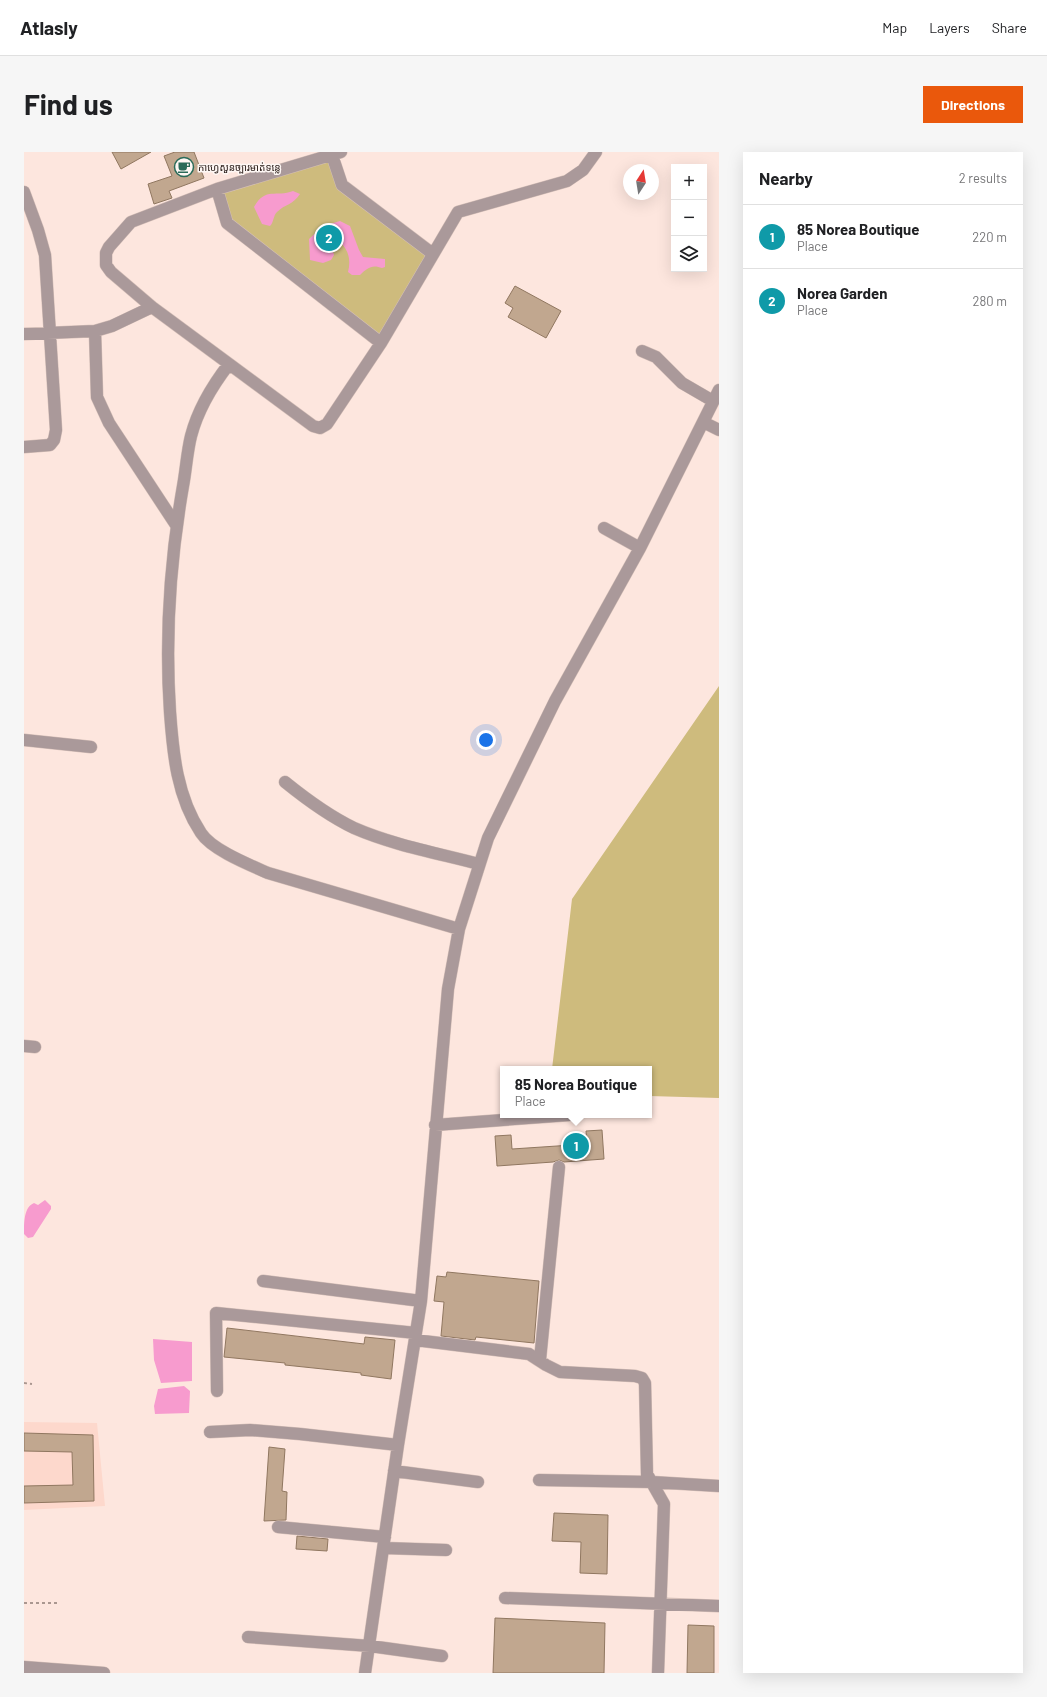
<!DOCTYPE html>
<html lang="en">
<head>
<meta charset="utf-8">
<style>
	body { margin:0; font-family:Barlow,"Noto Sans Khmer",sans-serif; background:#f6f6f6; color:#202124 }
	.controls { position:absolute; right:12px; top:12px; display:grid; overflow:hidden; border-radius:0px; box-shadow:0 4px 16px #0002 }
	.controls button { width:36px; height:36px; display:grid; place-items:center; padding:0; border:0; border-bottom:1px solid #e0e0e0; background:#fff; color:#202124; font:20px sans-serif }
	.compass { position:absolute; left:599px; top:12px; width:36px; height:36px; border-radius:50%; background:#fff; box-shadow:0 4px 16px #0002; rotate:12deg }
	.you { position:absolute; left:462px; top:588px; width:14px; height:14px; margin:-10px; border:3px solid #fff; border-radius:50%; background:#1a73e8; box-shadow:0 0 0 6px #1a73e833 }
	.badge { display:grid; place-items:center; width:26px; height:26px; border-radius:50%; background:#ea580c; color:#fff; font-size:13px; font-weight:700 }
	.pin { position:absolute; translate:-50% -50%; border:2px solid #fff; box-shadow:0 1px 4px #0006 }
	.popup { position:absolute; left:476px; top:914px; width:152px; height:52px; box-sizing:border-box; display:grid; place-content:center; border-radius:0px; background:#fff; filter:drop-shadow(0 1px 3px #0005); font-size:13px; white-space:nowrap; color:#757577 }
	.popup b { font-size:15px; color:#202124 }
	.popup::after { content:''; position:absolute; left:50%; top:100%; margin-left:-8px; border:8px solid transparent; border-top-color:#fff }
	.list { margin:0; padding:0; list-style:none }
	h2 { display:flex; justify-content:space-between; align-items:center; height:52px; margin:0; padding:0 16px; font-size:17px }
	h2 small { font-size:13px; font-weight:400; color:#757577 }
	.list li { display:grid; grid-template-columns:26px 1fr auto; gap:12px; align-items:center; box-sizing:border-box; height:64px; padding:0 16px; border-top:1px solid #e0e0e0 }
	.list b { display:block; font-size:15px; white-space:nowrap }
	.list p { margin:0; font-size:13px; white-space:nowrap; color:#757577 }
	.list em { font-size:13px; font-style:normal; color:#757577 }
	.icon { flex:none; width:22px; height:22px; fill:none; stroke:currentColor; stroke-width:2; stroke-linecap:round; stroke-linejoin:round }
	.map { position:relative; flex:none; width:695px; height:1521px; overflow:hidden; border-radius:0px }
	header { display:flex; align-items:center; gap:24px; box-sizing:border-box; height:56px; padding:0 20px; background:#fff; border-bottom:1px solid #e0e0e0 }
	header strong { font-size:19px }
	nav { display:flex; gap:22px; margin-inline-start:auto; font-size:14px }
	.intro { display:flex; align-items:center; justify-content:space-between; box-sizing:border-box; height:96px; padding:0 24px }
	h1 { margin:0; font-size:28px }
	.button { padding:10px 18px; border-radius:0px; background:#ea580c; color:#fff; font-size:14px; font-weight:700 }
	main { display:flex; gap:24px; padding:0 24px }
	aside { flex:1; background:#fff; border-radius:0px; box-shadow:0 4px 16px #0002 }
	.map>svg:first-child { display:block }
	.built { fill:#fdd8cc }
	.green { fill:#cebb7d }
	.water { fill:#f79bce }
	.building { fill:#c1a78f; stroke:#907760 }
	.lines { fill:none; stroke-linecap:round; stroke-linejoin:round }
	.minor-casing { stroke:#d6c0b9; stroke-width:13 }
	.path { stroke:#aa9790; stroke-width:2; stroke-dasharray:3 3; stroke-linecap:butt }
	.minor { stroke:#aa999a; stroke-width:12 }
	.labels { text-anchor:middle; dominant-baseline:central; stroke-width:3; stroke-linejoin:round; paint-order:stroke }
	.poi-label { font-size:10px; fill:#221511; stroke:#fef7f4; text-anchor:start }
</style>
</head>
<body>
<header>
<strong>Atlasly</strong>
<nav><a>Map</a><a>Layers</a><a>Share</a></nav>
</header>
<div class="intro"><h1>Find us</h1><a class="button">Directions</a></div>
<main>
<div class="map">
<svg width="695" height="1521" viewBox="0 0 695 1521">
	<rect width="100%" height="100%" fill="#fde6de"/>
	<!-- built -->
	<path class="built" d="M 0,1270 L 73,1271 L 81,1354 L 0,1358 Z"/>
	<!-- green -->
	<path class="green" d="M 308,3 L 318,33 L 409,102 L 357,191 L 203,71 L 193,37 Z
		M 695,534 L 695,946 L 625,944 L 625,917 L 528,917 L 548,747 Z"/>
	<!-- water -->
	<path class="water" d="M 269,39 L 276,42 C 269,53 261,52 253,60 C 249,64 250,70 246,74 L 238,72 L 230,55 C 242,34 252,46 269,39 Z
		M 316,69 L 326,74 L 335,98 L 339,105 L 361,107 L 361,115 L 358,116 C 348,112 343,116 336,123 L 328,123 L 324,120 C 327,108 325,98 315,89 L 308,96 L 310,103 L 307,108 L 299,111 L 286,108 L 285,87 L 299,74 Z
		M 21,1048 L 27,1054 L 27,1057 L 9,1085 L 4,1086 L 0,1082 C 0,1070 0,1055 10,1051 L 14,1053 Z
		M 129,1187 L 168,1190 L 168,1229 L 137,1231 L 130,1208 Z
		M 160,1234 L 166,1239 L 165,1261 L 131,1262 L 130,1254 L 134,1237 Z"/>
	<!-- building -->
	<path class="building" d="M 88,0 L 127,0 L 97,17 Z
		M 151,0 L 170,0 L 180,26 L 145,39 L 148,46 L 130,52 L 124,32 L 148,24 L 140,4 Z
		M 491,134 L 537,159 L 522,186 L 484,165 L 489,156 L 481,151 Z
		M 578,978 L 580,1007 L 540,1010 L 535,1008 L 529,1010 L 473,1014 L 471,984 L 487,983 L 488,997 L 563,992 L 562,979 Z
		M 423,1120 L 515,1129 L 510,1191 L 452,1185 L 451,1188 L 417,1184 L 420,1150 L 410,1149 L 413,1124 L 422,1125 Z
		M 203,1176 L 340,1192 L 341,1185 L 371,1188 L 367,1227 L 337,1223 L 337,1221 L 261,1213 L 261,1211 L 200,1205 Z
		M 0,1281 L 69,1283 L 70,1349 L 0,1351 L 0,1334 L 49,1333 L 48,1300 L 0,1299 Z
		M 245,1295 L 261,1297 L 258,1339 L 263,1340 L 262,1368 L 240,1369 Z
		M 530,1361 L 584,1363 L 583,1422 L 556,1421 L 557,1390 L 528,1389 Z
		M 273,1384 L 304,1387 L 303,1399 L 272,1397 Z
		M 471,1466 L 581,1471 L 580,1521 L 469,1521 Z
		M 664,1473 L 690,1474 L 690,1521 L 663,1521 Z"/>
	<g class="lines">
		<!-- minor casing -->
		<g class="minor-casing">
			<path id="minor" d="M 317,0 L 193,37 L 107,70 L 85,95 L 82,101 L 82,113 L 87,120 L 128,155 L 289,274 L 296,276 L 303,272 L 357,191 L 434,60 L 543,29 L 559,18 L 572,0
				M 308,3 L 318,33 L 409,102
				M 193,37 L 203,71 L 357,191
				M 71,179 L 73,245 L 85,271 L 152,373
				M 0,182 L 71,179 L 88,174 L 128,155
				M 618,199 L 632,205 L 658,231 L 689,249
				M 205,212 C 188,234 174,257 167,284 C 163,300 162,318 159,334 C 146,409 141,485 146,560 C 149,602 153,645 177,681 C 188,698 226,713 244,721 L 435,777
				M 679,270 L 695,278
				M 0,295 L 26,293 L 30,288 L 32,278 L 21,103 L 14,78 L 0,40
				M 580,376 L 616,396
				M 0,588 L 67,595
				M 261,630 C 282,647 305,664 330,676 C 369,693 413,701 455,712
				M 0,894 L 11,895
				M 411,973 L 545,963
				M 239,1129 L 397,1149
				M 391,1188 L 505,1202 L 522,1213 L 536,1220 L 611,1224 L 618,1226 L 621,1231 L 623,1322 L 640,1352 L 634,1521
				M 516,1208 L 535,1015
				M 193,1239 L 192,1161 L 392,1181
				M 186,1280 L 226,1278 L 276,1282 L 374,1293
				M 370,1319 L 454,1330
				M 515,1328 L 628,1330 L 695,1334
				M 254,1375 L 361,1385
				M 360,1396 L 422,1398
				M 481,1446 L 695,1454
				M 224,1485 L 346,1494 L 418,1504
				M 0,1515 L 80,1521
				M 341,1521 L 374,1293 L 397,1149 L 424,837 L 435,777 L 464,686 L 531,549 L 616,396 L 695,238"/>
		</g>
		<!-- path -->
		<path class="path" d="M 0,1231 L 8,1232
			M 0,1451 L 33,1451"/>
		<!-- minor -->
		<use href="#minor" class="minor"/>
	</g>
	<!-- icons -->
	<defs>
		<g id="cafe-ring" transform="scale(1)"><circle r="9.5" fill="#fef7f4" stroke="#2a6b59" stroke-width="1.5"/><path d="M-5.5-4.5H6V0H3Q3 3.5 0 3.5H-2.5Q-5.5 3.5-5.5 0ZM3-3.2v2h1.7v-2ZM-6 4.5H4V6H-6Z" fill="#2a6b59"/></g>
	</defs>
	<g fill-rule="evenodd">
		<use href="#cafe-ring" x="160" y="15"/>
	</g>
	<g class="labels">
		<!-- poi labels -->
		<g class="poi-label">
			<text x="174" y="15">កាហ្វេសួនច្បារមាត់ទន្លេ</text>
		</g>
	</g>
</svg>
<div class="controls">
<button>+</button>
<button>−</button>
<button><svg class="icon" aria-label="layers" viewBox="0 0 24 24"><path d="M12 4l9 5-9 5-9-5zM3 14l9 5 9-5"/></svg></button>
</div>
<svg class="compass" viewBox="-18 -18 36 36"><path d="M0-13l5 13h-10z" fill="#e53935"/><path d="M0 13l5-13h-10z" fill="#757577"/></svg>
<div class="you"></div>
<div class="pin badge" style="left:552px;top:994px;background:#0f9aa8">1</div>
<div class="popup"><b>85 Norea Boutique</b>Place</div>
<div class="pin badge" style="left:305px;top:86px;background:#0f9aa8">2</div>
</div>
<aside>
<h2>Nearby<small>2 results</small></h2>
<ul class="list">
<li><span class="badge" style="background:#0f9aa8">1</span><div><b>85 Norea Boutique</b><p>Place</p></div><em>220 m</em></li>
<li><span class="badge" style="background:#0f9aa8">2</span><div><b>Norea Garden</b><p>Place</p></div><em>280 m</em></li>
</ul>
</aside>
</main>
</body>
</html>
